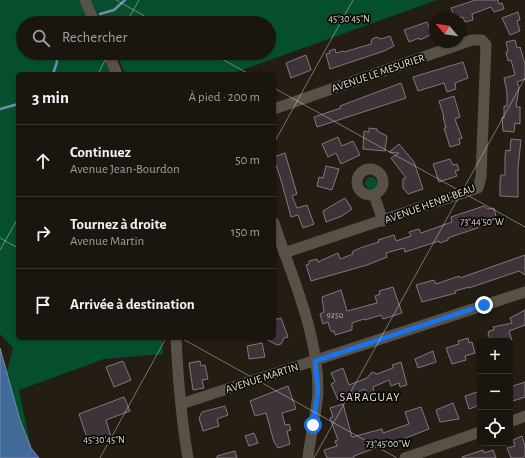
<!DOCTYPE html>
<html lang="fr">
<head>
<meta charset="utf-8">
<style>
	body { margin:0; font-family:"Alegreya Sans",sans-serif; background:#231f18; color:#f1f3f6 }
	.controls { position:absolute; right:12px; bottom:12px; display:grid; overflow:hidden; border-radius:6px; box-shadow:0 1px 3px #0004 }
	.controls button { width:36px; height:36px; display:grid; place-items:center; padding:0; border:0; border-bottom:1px solid #38352f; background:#1a160f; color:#f1f3f6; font:20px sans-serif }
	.compass { position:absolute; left:429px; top:12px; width:36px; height:36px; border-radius:50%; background:#1a160f; box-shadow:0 1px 3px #0004; rotate:299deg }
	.stop { position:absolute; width:12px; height:12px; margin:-9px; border:3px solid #1a73e8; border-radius:50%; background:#fff }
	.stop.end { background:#1a73e8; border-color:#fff; box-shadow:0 1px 4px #0008 }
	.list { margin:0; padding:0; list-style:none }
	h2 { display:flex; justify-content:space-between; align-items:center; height:52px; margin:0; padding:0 16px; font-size:17px }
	h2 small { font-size:13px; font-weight:400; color:#9f9f9e }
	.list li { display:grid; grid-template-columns:26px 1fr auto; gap:12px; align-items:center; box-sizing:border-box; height:72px; padding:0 16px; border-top:1px solid #38352f }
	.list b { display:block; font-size:15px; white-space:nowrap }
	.list p { margin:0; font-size:13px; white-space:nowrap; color:#9f9f9e }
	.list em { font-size:13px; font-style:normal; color:#9f9f9e }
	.icon { flex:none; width:22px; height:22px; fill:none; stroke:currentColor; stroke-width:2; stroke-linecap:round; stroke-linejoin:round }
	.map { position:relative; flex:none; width:525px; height:458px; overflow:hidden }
	.search { position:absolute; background:#1a160f; box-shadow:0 1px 3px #0004; left:16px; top:16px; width:260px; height:44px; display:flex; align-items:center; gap:10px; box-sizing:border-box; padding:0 14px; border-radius:22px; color:#9f9f9e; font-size:15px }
	.panel { position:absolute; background:#1a160f; box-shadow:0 1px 3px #0004; left:16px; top:72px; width:260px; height:268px; border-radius:6px }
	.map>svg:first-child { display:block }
	.green { fill:#054f2f }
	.water { fill:#426a99; stroke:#728dac }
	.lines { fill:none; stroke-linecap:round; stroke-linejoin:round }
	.stream { stroke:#728dac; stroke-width:2.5 }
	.building { fill:#3e3338; stroke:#83777d }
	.minor { stroke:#585148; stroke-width:11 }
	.route { stroke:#1a73e8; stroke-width:5 }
	.ticks { fill:none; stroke:#e2ded8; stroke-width:1; stroke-opacity:0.45 }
	.labels { text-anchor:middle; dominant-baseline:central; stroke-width:3.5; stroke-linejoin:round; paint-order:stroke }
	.number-label { font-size:9px; fill:#b9b3b0 }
	.street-label { font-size:11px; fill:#e2ded8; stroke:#0a0805 }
	.neighbourhood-label { font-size:12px; letter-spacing:1px; fill:#e2ded8; stroke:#0a0805 }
	.ticks-label { font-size:10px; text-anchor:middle; fill:#e2ded8; stroke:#0a0805; stroke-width:3.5; stroke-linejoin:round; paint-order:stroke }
</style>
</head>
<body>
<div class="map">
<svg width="525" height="458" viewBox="0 0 525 458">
	<rect width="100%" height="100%" fill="#231d14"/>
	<!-- green -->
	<path class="green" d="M 0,0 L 79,0 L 89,23 L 23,23 L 23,53 L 102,53 L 111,74 L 18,74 L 18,338 L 162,338 L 163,354 L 104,359 L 19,390 L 31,448 L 39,458 L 0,458 L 0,398 L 13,348 L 0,334 Z
		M 91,0 L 437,0 L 231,74 L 125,74 L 116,53 L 269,53 L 269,23 L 102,23 Z
		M365 183a6 6 0 1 1 12 0a6 6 0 1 1-12 0Z"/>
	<!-- water -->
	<path class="water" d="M 0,348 L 20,420 L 31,448 L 39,458 L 0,458 Z"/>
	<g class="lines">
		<!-- stream -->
		<path class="stream" d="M 100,14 L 114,10 L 125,0
			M 64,23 L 85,20
			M 53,74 L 57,62 L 56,53
			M 0,109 L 18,104"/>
	</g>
	<!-- building -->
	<path class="building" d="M 476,0 L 498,0 L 499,4 L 502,3 L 504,9 L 494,12 L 491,7 L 472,14 L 473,20 L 465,22 L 463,17 L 455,18 L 451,8 Z
		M 518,12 L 520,20 L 517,21 L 520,31 L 510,35 L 502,18 Z
		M 427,22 L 432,34 L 420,40 L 419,38 L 409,42 L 404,30 Z
		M 390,36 L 394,46 L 384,51 L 330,69 L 326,54 L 330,53 L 329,51 L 335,49 L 336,53 L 343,51 L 344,52 L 371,44 L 372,39 L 377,37 L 381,39 Z
		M 515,40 L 517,48 L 520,47 L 525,64 L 525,79 L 517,82 L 519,87 L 516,107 L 520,107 L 520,124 L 515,123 L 514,132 L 503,131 L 502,117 L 504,118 L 504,106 L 507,106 L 507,92 L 504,78 L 515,75 L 511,60 L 508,61 L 506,52 L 508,51 L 506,42 Z
		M 306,55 L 311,70 L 291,78 L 286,63 Z
		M 463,62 L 468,78 L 455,83 L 456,89 L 447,92 L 444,83 L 418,91 L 413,77 Z
		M 401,83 L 406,98 L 317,127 L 314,117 L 341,108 L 340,106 Z
		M 454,96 L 460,117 L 455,119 L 462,138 L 459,139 L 460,144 L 450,147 L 444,128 L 446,128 L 443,117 L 444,117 L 439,101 Z
		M 369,128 L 377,129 L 377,131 L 387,136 L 385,151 L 363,149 L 364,131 L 369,132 Z
		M 338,137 L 342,146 L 353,141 L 360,155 L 341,164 L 336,153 L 328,157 L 322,144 Z
		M 511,139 L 521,140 L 518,168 L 518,197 L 500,196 L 500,181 L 501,175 L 505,175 L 505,156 L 506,150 L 510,151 Z
		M 399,144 L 414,162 L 423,189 L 408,194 L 403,188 L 403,179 L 406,178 L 391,158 L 399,153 L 389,152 Z
		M 285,153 L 297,194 L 292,196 L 297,208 L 307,205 L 314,224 L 303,228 L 298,215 L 291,217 L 281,180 L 276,165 L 274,166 L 274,157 Z
		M 450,159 L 453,165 L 457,164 L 459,170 L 455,171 L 457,176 L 439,182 L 433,164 Z
		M 326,166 L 339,169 L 332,190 L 317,186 L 319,177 L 323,178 Z
		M 345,198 L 352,209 L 342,216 L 326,222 L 323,211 Z
		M 484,206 L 488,209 L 494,208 L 496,216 L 488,218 L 489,223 L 483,226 L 448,238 L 448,240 L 440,243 L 439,241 L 405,252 L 404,248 L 386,253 L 387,257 L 367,265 L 311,281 L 306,265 L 309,264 L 309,261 L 317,259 L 318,262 L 338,253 L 340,259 L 353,254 L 352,252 L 360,248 L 379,242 L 378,240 L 394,235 L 396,241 L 411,236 L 409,232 L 419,229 L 421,233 L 452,222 L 451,217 Z
		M 525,255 L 525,275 L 519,271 L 469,288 L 469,287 L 455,291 L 456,293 L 422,302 L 416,285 L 434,280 L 436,284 L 459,276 L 460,278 Z
		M 393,287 L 402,313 L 383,319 L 381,315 L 365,320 L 364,319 L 352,323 L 352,330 L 335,335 L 334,331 L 332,332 L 330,329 L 328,322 L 323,324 L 320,314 L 324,312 L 322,297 L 341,290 L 347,311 L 377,303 L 375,296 L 380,294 L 379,291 Z
		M 525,310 L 525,325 L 509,331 L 512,341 L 491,341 L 488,334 L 489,331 L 494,330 L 493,327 L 512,323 L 510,318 Z
		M 281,318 L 288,337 L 284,338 L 281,344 L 277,345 L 264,338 L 274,338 L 274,320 Z
		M 468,338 L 469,343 L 472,342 L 475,353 L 465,356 L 466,360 L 452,364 L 446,348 L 459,344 L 458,341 Z
		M 262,343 L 265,357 L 249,359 L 247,346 Z
		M 433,351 L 436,362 L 418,368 L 415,359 Z
		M 123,361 L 131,380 L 114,387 L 106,367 Z
		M 200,361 L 201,366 L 205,365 L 208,379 L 202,380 L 204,388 L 193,390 L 189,363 Z
		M 401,362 L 407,385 L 400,387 L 399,383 L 391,386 L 389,380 L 373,387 L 374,392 L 368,395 L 365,389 L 338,400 L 331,384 L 335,382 L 331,373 L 343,368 L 349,385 L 367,378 L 372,372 L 377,374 L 393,368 L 392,365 Z
		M 525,382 L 525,397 L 513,401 L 512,398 L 510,398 L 510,387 Z
		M 288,386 L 296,409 L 282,413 L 285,425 L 289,424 L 291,430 L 287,431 L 290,444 L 278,448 L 274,442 L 266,413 L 255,416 L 250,401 Z
		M 480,391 L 480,405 L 469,409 L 465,396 Z
		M 124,397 L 130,411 L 106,420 L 111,437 L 89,444 L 79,414 Z
		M 453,403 L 459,419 L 440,422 L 436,410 Z
		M 343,404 L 352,437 L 382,429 L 383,433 L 409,424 L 405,412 L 421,407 L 429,429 L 390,444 L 389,440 L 377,444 L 378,446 L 373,449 L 354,456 L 354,458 L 327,458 L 324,450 L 337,446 L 335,441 L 338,440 L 330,418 L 333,417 L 330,408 Z
		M 225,406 L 228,415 L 217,419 L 219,426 L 203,431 L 199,418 L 202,412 Z
		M 254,433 L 258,443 L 249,446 L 245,436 Z
		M 522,436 L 525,446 L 525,456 L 522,458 L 511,458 L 507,448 L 515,446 L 513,440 Z
		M 483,450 L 484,453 L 493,450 L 496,458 L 462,458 L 462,457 Z
		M 235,451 L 237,458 L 217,458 L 217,456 Z"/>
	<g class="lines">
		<!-- minor -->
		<path class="minor" d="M 85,0 L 95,23
			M 108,53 L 117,74
			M 274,109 L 472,40 L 482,40 L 486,45 L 481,177 L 478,188 L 284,253
			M357 182a13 13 0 1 1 26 0a13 13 0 1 1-26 0Z
			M 374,195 L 383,221
			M 274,223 C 292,277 318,333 318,391 C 317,414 310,436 308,458
			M 176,338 C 178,378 181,418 188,458
			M 181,404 L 525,292
			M 510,422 L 525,416
			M 405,458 L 480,432"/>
	</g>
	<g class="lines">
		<!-- route -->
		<path class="route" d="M 313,425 L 318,391 L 315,361 L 484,305"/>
	</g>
	<!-- ticks -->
	<path class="ticks" d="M 116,0 L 157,23M 126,23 L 139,0M 211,53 L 249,74M 98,74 L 109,53M 274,88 L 525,227M 274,143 L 353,0M 0,238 L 18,248M 0,250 L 18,218M 181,338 L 397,458M 100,458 L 166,338M 314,458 L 525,78"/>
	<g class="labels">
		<!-- number labels -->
		<g class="number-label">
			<text x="335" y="315">9250</text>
		</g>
		<!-- street labels -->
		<g class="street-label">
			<text transform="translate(378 73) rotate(-19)">AVENUE LE MESURIER</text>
			<text transform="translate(430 204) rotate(-20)">AVENUE HENRI-BEAU</text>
			<text transform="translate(262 378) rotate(-18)">AVENUE MARTIN</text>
		</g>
		<!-- neighbourhood labels -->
		<g class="neighbourhood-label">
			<text x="370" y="397">SARAGUAY</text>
		</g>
	</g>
	<g class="ticks-label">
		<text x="349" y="22">45°30'45"N</text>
		<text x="482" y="225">73°44'50"W</text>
		<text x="104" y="443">45°30'45"N</text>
		<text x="388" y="447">73°45'00"W</text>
	</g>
</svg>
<div class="controls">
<button>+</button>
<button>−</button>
<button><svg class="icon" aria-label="locate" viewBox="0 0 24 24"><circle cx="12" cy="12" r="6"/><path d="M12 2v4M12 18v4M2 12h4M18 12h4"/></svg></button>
</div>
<svg class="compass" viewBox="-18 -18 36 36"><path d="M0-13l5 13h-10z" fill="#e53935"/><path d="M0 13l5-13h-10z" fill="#9f9f9e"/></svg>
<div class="stop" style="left:313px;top:425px"></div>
<div class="stop end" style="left:484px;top:305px"></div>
<div class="search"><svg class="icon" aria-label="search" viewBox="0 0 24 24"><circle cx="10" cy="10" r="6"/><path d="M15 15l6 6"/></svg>Rechercher</div>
<section class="panel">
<h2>3 min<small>À pied · 200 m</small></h2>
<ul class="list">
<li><svg class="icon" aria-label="ahead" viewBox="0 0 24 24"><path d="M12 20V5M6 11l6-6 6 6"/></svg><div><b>Continuez</b><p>Avenue Jean-Bourdon</p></div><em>50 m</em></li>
<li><svg class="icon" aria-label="right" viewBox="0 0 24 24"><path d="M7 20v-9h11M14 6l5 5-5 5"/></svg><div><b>Tournez à droite</b><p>Avenue Martin</p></div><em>150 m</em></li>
<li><svg class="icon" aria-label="arrive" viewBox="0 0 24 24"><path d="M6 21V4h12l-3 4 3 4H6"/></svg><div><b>Arrivée à destination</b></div></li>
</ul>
</section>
</div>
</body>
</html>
